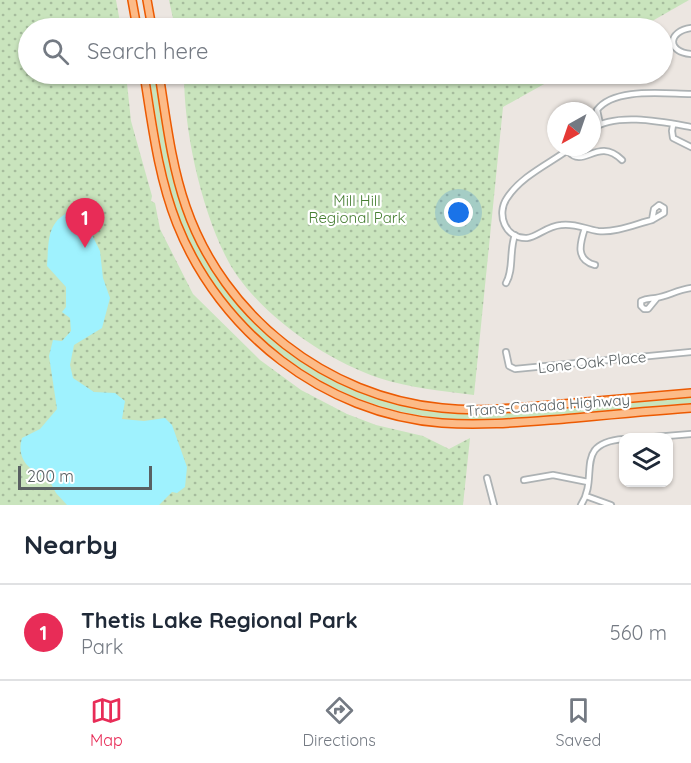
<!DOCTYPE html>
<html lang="en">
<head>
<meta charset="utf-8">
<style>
	body { margin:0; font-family:Quicksand,sans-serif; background:#f2f2f3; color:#1f2937 }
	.controls { position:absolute; right:18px; bottom:18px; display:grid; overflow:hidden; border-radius:12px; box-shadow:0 2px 4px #0004 }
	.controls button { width:54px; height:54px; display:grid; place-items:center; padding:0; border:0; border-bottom:2px solid #e0e1e3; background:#fff; color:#1f2937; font:30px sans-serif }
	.compass { position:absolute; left:547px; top:102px; width:54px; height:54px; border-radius:50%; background:#fff; box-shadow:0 2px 4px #0004; rotate:220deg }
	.scale { position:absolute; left:18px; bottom:15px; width:134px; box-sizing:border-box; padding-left:6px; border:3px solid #596062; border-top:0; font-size:16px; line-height:21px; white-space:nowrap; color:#596062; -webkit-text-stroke:4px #fff; paint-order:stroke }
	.you { position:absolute; left:459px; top:213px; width:21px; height:21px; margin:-15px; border:4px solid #fff; border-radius:50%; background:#1a73e8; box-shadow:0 0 0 9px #1a73e833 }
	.badge { display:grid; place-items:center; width:39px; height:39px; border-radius:50%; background:#e82c57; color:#fff; font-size:20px; font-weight:700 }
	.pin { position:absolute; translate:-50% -50px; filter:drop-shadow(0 2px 3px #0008) }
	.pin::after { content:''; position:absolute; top:32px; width:21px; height:18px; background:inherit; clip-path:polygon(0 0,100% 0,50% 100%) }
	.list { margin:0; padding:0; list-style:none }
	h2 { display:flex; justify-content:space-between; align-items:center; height:78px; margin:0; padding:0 24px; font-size:26px }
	h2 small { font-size:20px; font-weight:400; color:#747a83 }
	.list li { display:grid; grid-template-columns:39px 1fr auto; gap:18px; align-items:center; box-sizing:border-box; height:96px; padding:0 24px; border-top:2px solid #e0e1e3 }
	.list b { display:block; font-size:22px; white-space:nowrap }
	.list p { margin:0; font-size:20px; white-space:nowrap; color:#747a83 }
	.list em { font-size:20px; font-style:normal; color:#747a83 }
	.icon { flex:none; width:33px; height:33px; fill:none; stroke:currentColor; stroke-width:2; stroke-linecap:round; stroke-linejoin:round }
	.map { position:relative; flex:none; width:691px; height:505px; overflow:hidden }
	.search { position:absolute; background:#fff; box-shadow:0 2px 4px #0004; left:18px; right:18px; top:18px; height:66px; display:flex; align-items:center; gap:15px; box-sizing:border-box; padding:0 21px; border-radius:33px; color:#747a83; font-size:22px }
	.sheet { height:174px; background:#fff }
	nav { display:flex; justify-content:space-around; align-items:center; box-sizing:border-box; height:84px; border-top:2px solid #e0e1e3; background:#fff; font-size:16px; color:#747a83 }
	nav a { display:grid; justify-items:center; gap:3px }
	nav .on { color:#e82c57 }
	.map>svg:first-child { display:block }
	.grass { fill:#c9e4bd }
	.park { fill:url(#park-dots) }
	.water { fill:#9ff2fe }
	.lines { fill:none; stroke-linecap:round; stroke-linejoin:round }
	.minor-casing { stroke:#adb2b4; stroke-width:8 }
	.highway-casing { stroke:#ec5a02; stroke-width:10 }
	.minor { stroke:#fff; stroke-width:4.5 }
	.highway { stroke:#fcbb88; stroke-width:7 }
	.labels { text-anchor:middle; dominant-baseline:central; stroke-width:4.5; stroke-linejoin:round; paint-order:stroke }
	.park-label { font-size:15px; fill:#477f33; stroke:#fff }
	.street-label { font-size:15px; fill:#596062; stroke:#fff }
</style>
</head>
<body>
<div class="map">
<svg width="691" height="505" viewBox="0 0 691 505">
	<defs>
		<pattern id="park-dots" width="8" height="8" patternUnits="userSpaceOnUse" patternTransform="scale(1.5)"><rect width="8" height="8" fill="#c9e4bd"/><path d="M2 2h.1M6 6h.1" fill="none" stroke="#a6bc9d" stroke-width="1.8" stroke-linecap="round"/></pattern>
	</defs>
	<rect width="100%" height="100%" fill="#ece6e1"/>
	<!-- grass -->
	<path class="grass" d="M 149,74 L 155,74 C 163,123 169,173 187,220 C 232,333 340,406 460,413 C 493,415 527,411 560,408 C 604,404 647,400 691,396 L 691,403 C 641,407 591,412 542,416 C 508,418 475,421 442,418 C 325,408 222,328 180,220 C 163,173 157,123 149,74 Z"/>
	<!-- park -->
	<path class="park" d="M 0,0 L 116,0 L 121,28 L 28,28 L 28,74 L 126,74 L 131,121 L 152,196 L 151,201 L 155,203 L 160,229 L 193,294 L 260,360 L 301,390 L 347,414 L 376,425 L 423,436 L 449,449 L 470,438 L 463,505 L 0,505 Z
		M 169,0 L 689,0 L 640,28 L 175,28 Z
		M 184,74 L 562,74 L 503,107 L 474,395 C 442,391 410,388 379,378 C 324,360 251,309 225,255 C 200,204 184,130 184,74 Z"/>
	<!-- water -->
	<path class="water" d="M 74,210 L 83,217 L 100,251 L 103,278 L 110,298 L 102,328 L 74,345 L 70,365 L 73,378 L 94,392 L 115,393 L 125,401 L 122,419 L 144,421 L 165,418 L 172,425 L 187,467 L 185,487 L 177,493 L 172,492 L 159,505 L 67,505 L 56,493 L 48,478 C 29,471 16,459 22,438 L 40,429 L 57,409 L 49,356 L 53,340 L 62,341 L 71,331 L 70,318 L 62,312 L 66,307 L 66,287 L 47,266 C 49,241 46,220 74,210 Z"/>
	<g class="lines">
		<!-- minor casing -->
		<g class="minor-casing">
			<path id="minor" d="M 691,28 C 668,31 666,52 691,54
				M 600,124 L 597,110 C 614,87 665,94 691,94
				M 673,125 L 672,131 L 673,138 L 691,147
				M 592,129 C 616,112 663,122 691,127
				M 572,147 C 551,163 522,175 507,198 C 496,214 505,239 527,238 C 537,237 547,226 561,225 C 575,223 585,229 598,231 C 615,233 636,224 652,220
				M 568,151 C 584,170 597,136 622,160
				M 659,205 L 664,208 L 664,213 L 652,220 L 654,209 Z
				M 585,228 C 580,243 575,260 595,265
				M 506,283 C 514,270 509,250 515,235
				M 657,298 L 648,309 L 644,309 L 641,306 L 641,301 C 647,298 650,299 656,298 C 668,296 677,290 691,288
				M 506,352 L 509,366 L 515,369 L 691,352
				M 642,438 L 691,434
				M 487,478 L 494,505
				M 524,480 L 553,475 L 588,482
				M 586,496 L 611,505
				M 581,505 C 600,476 572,443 624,439"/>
		</g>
		<!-- highway casing -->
		<g class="highway-casing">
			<path id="highway" d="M 132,0 L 137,28
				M 147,0 L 152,28
				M 144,74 C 152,124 158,176 177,224 C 220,332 324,414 442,423 C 483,426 524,422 564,419 C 607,415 649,411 691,408
				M 159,74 C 166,118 171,164 186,207 C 224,317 327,397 442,408 C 479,412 515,408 551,405 C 598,401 644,397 691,393"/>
		</g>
		<!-- minor -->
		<use href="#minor" class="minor"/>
		<!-- highway -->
		<use href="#highway" class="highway"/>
	</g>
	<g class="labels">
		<!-- park labels -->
		<g class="park-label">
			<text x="357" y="200">Mill Hill<tspan x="357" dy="17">Regional Park</tspan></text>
		</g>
		<!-- street labels -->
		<g class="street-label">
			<text transform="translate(592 362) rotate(-6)">Lone Oak Place</text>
			<text transform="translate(548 405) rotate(-4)">Trans-Canada Highway</text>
		</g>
	</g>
</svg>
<div class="controls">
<button><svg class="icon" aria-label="layers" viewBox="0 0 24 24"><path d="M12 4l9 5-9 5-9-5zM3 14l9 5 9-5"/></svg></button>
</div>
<svg class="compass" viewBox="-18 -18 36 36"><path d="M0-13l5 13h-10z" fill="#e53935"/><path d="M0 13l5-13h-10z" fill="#747a83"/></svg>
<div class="scale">200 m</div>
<div class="you"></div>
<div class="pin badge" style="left:85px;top:248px">1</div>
<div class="search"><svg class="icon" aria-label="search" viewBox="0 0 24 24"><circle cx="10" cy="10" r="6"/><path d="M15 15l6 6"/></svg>Search here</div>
</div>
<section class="sheet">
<h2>Nearby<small></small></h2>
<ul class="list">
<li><span class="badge">1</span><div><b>Thetis Lake Regional Park</b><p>Park</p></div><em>560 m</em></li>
</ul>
</section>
<nav>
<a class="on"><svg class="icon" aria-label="map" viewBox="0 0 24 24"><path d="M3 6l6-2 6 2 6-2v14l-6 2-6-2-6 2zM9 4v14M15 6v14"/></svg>Map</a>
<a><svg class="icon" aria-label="directions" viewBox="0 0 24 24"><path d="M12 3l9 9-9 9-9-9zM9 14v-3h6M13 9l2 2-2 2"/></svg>Directions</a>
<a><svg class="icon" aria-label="saved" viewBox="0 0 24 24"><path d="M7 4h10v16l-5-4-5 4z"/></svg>Saved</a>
</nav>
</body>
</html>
